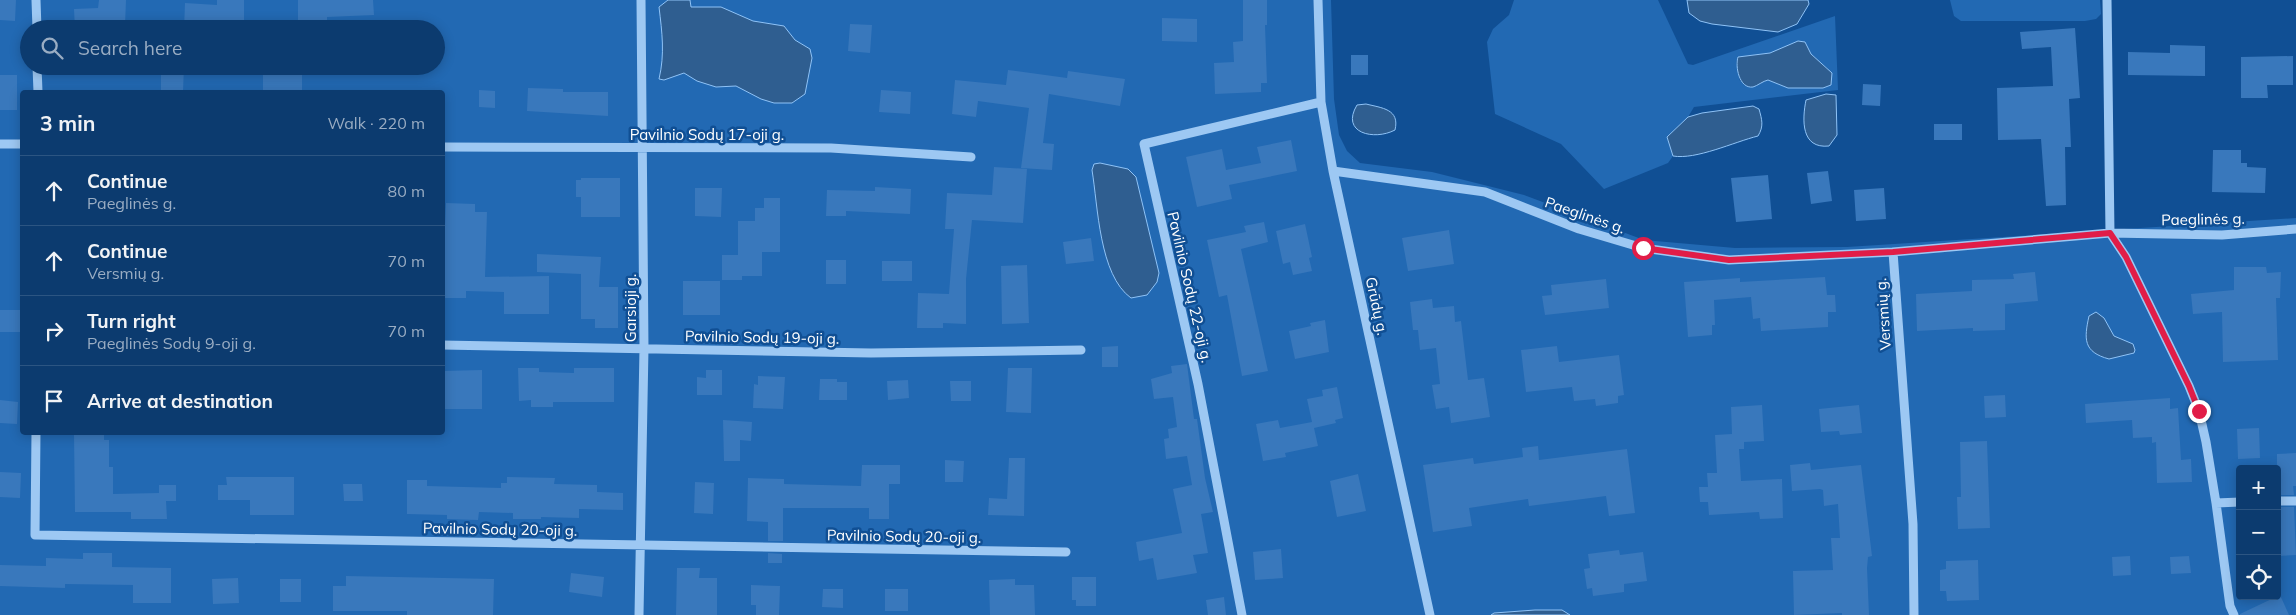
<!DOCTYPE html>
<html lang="en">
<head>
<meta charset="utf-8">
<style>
	body { margin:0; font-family:Mulish,sans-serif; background:#1a4677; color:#f1f3f6 }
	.controls { position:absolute; right:15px; bottom:15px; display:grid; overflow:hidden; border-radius:5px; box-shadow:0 2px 12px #0003 }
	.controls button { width:45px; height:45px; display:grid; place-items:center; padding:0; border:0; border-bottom:1px solid #2c5582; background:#0c3b6f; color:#f1f3f6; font:25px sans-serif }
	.stop { position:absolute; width:15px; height:15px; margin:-11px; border:4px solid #e11d48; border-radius:50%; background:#fff }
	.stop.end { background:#e11d48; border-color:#fff; box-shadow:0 1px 5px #0008 }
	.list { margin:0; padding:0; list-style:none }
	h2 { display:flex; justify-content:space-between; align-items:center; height:65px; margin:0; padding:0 20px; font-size:21px }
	h2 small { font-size:16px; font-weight:400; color:#9aadc3 }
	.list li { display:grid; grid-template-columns:32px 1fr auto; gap:15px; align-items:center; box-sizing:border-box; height:70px; padding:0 20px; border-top:1px solid #2c5582 }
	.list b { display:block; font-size:19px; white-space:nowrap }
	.list p { margin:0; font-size:16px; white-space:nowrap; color:#9aadc3 }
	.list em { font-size:16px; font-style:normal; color:#9aadc3 }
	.icon { flex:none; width:28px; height:28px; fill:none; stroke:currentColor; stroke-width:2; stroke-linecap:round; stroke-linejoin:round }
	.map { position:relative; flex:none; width:2296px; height:615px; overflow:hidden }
	.search { position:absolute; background:#0c3b6f; box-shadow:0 2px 12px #0003; left:20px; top:20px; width:425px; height:55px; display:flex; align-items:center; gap:12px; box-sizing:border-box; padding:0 18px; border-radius:28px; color:#9aadc3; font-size:19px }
	.panel { position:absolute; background:#0c3b6f; box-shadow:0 2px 12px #0003; left:20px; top:90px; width:425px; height:345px; border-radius:5px }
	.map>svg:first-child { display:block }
	.green { fill:#2269b3; fill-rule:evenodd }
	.water { fill:#2f5e90; stroke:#8fc3f7 }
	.building { fill:#3978bc }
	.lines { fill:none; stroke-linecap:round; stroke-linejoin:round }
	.minor { stroke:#9dc8f3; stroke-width:9 }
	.route { stroke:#e11d48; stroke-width:6 }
	.labels { text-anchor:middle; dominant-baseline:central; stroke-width:5; stroke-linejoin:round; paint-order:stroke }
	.street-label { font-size:15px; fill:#fff; stroke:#104f94 }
</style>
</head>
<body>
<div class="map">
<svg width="2296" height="615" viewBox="0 0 2296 615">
	<rect width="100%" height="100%" fill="#104f94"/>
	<!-- green -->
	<path class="green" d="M 0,0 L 1331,0 L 1334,99 L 1339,135 L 1347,151 L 1360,163 L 1432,172 L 1524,195 L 1644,240 L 1735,248 L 1847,247 L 2296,218 L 2296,615 L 0,615 ZM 29,29 L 436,29 L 436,66 L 29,66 ZM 22,92 L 442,92 L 442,432 L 22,432 ZM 2240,469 L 2277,469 L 2277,596 L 2240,596 Z
		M 1514,0 L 1658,0 L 1688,64 L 1693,65 L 1835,16 L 1838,90 L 1694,107 L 1688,117 L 1667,137 L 1673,156 L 1668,163 L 1604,189 L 1561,144 L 1495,114 L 1487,42 L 1493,29 L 1509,15 ZM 1805,42 L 1811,54 L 1828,69 L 1831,85 L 1823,88 L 1788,88 L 1768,80 L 1760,82 L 1740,81 L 1736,62 L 1738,57 L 1770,53 Z
		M 1950,0 L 2100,0 L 2101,14 L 2096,19 L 2085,21 L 1961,21 L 1954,16 Z"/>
	<!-- water -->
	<path class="water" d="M 668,0 L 690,0 L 691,7 L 721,7 L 753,21 L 784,26 L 795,40 L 810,49 L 812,58 L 805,94 L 792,103 L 774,103 L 761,99 L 736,86 L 716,87 L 697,81 L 684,73 L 664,80 L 659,79 C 665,54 662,32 659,7 Z
		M 1687,0 L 1808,0 L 1809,4 L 1797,24 L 1778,32 L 1712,24 L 1700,21 L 1689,13 Z
		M 1798,41 L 1805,42 L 1811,54 L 1832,73 L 1831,85 L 1823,88 L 1788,88 L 1768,80 C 1763,81 1757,86 1753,87 C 1739,89 1735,66 1738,57 L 1770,53 Z
		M 1826,94 L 1836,95 L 1837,135 L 1829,146 C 1801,149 1802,120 1806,100 Z
		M 1366,104 C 1382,108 1400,109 1395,130 C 1374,141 1340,133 1357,105 Z
		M 1753,106 L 1759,109 C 1762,120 1764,126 1758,136 C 1734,142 1696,160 1673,156 L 1667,137 L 1688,117 L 1702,113 Z
		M 1100,163 L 1128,169 L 1136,177 L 1159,273 L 1157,282 L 1147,295 L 1131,298 C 1099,275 1098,206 1092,170 L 1094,164 Z
		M 2096,312 L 2104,318 L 2114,336 L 2133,344 L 2135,350 L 2134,353 L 2109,359 C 2083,352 2084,339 2089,316 Z
		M 1535,610 L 1562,610 L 1570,615 L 1491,615 L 1494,613 Z"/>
	<!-- building -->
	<path class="building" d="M 0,0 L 16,0 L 15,21 L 0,20 Z
		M 99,0 L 126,0 L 125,26 L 102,24 L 102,29 L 75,29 L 74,9 L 98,8 Z
		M 217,0 L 244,0 L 244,28 L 184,29 L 185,3 L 217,5 Z
		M 298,0 L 373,0 L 374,15 L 327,17 L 327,29 L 298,29 Z
		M 1243,0 L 1267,0 L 1267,25 L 1265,25 L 1267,83 L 1261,83 L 1261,92 L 1215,94 L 1214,63 L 1234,62 L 1233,42 L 1243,41 Z
		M 1162,18 L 1197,19 L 1197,42 L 1162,41 Z
		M 850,24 L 872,25 L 870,53 L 848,51 Z
		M 2075,28 L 2080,98 L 2069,99 L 2071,147 L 2065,147 L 2066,205 L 2046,206 L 2041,139 L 1998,140 L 1997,88 L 2053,86 L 2051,47 L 2022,49 L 2020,32 Z
		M 2170,45 L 2205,46 L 2205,76 L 2128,75 L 2128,52 L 2170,53 Z
		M 1351,55 L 1368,55 L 1368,75 L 1351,75 Z
		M 2293,56 L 2293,85 L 2267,85 L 2268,98 L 2241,98 L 2241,57 Z
		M 161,66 L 184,66 L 183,92 L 161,92 Z
		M 263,66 L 302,66 L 302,92 L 263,92 Z
		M 1008,70 L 1067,78 L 1068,71 L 1125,79 L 1120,106 L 1049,94 L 1043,143 L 1054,144 L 1052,170 L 1021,168 L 1029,108 L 978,101 L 976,117 L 952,114 L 955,80 L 1006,85 Z
		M 0,75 L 17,75 L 17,110 L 0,110 Z
		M 1863,84 L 1881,85 L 1880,106 L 1862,105 Z
		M 528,88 L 563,89 L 563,92 L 608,92 L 608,116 L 527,111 Z
		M 479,90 L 495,91 L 495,108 L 479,107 Z
		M 881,90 L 911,92 L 910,114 L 879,112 Z
		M 1934,124 L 1962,124 L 1962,140 L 1934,140 Z
		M 1291,140 L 1297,171 L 1229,185 L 1232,199 L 1197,207 L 1186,157 L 1222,149 L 1226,170 L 1261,163 L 1257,147 Z
		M 2213,150 L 2241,150 L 2241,163 L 2247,163 L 2247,167 L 2266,168 L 2265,193 L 2212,192 Z
		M 994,167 L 1027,169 L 1023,223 L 972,220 L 966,279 L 966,324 L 943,323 L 943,328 L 917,328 L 918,293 L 949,294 L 954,229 L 945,229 L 947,193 L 992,195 Z
		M 1828,171 L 1832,201 L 1811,204 L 1807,173 Z
		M 1768,175 L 1772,219 L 1736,222 L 1731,178 Z
		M 581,178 L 620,178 L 620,217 L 581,217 L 581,197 L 576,197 L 576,180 L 581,180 Z
		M 875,187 L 911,189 L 910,214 L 846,211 L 846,216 L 826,216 L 827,190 L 875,191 Z
		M 695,188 L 722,188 L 721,217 L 695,216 Z
		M 1884,188 L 1886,219 L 1856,221 L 1854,190 Z
		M 764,198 L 780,198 L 780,252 L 762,252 L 762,276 L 742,276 L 742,280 L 722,280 L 722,255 L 738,255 L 738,221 L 755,221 L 755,208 L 764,208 Z
		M 446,203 L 475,204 L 475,212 L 487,212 L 485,277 L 549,276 L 549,314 L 504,314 L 504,292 L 466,291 L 466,298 L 442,298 Z
		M 1264,222 L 1268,242 L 1241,249 L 1268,371 L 1242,376 L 1227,295 L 1219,297 L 1207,240 L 1246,232 L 1244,226 Z
		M 1305,224 L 1312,257 L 1309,258 L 1312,271 L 1293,275 L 1290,262 L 1283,264 L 1276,231 Z
		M 1449,230 L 1454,264 L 1408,271 L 1402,238 Z
		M 1091,238 L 1094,261 L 1066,264 L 1063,242 Z
		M 537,254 L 601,257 L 599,287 L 618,287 L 618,328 L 595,328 L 595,319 L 581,319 L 581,274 L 537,272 Z
		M 826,260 L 846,260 L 846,284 L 826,284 Z
		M 882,261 L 912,261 L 912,281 L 882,281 Z
		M 1027,265 L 1029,323 L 1002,324 L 1001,266 Z
		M 2234,267 L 2266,267 L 2267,273 L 2281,272 L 2280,298 L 2276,298 L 2278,360 L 2223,362 L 2222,312 L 2193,314 L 2191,294 L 2234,290 Z
		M 2035,272 L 2038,301 L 2005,304 L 2005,330 L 1973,331 L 1973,328 L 1917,331 L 1916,294 L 1972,291 L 1972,280 L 2014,279 L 2013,274 Z
		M 1825,277 L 1827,295 L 1835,295 L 1836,312 L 1828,312 L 1828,327 L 1761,331 L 1760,318 L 1753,319 L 1751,297 L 1714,300 L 1715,325 L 1712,325 L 1712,335 L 1688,337 L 1684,282 L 1740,278 L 1740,282 Z
		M 1606,279 L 1609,308 L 1545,315 L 1542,296 L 1552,295 L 1551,285 Z
		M 683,281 L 720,281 L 720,315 L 683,315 Z
		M 1432,299 L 1433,308 L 1454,306 L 1455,322 L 1461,321 L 1468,380 L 1484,378 L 1490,417 L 1451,423 L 1449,407 L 1436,409 L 1432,385 L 1440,384 L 1436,348 L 1420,350 L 1418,330 L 1413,330 L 1410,302 Z
		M 0,310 L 22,310 L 22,332 L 0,332 Z
		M 1325,320 L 1329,352 L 1295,359 L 1289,331 L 1311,326 L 1310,323 Z
		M 1118,346 L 1118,367 L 1102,367 L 1102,347 Z
		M 1557,346 L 1559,362 L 1619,355 L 1624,395 L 1618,396 L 1618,403 L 1596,406 L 1595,399 L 1574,401 L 1572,387 L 1526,392 L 1521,350 Z
		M 1187,364 L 1194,419 L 1197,419 L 1205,478 L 1213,512 L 1201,514 L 1208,553 L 1193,555 L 1197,573 L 1157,580 L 1153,558 L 1139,561 L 1136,542 L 1182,533 L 1173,489 L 1192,485 L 1187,456 L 1166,459 L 1164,439 L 1169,438 L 1168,429 L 1177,427 L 1173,397 L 1154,399 L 1151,379 L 1172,373 L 1171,366 Z
		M 518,368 L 539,368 L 539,372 L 574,373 L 574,368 L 614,368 L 614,402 L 553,402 L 553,407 L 531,407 L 531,400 L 519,401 Z
		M 1008,368 L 1032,368 L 1031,413 L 1006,412 Z
		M 482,370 L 482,409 L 443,409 L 443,371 Z
		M 706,370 L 722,370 L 722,395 L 697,395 L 697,377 L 706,378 Z
		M 758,376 L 785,377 L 783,409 L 753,408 L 754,384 L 758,385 Z
		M 820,379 L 837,379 L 837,382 L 847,382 L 847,400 L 819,400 Z
		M 908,380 L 909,398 L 888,400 L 887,381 Z
		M 950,381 L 971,381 L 971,401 L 951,401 Z
		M 1337,387 L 1343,418 L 1335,420 L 1336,423 L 1314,428 L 1318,446 L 1285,453 L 1286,457 L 1263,461 L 1256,424 L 1278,420 L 1280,428 L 1312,422 L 1307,399 L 1323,396 L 1322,390 Z
		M 2005,395 L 2006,417 L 1985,418 L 1984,396 Z
		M 2170,398 L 2170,409 L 2178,408 L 2181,460 L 2191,459 L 2192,482 L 2157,483 L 2156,442 L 2152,443 L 2152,437 L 2133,438 L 2132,420 L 2086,423 L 2085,404 Z
		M 0,400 L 18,402 L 17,424 L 0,423 Z
		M 1762,405 L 1764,441 L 1744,442 L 1744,449 L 1739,449 L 1741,481 L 1782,479 L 1783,518 L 1760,519 L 1759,512 L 1709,515 L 1708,502 L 1700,502 L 1699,487 L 1708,487 L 1707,473 L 1717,473 L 1715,435 L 1732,434 L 1731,407 Z
		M 1859,405 L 1862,433 L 1840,435 L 1839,431 L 1821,432 L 1819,409 Z
		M 723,420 L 752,422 L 751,441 L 740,440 L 740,461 L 724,461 Z
		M 2259,428 L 2260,458 L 2238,459 L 2237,429 Z
		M 74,434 L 104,434 L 104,440 L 109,440 L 109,467 L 113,467 L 113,494 L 159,493 L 159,485 L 176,485 L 176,501 L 166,501 L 167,519 L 131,519 L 131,512 L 75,512 Z
		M 1987,441 L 1990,528 L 1958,529 L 1957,497 L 1961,497 L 1960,442 Z
		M 1538,446 L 1539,460 L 1627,449 L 1635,513 L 1609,516 L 1606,496 L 1529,506 L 1528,499 L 1469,508 L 1472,526 L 1433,532 L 1423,465 L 1473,458 L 1474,464 L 1523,457 L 1522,448 Z
		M 2296,453 L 2296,486 L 2293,486 L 2294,495 L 2277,495 L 2277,454 Z
		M 1009,458 L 1025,458 L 1024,516 L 988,515 L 989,498 L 1007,499 Z
		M 945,460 L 964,461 L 963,482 L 945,482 Z
		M 1810,463 L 1811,470 L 1861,465 L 1872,556 L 1868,557 L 1867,568 L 1869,615 L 1842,615 L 1842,613 L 1794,615 L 1793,571 L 1833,570 L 1831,538 L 1840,538 L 1838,504 L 1824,506 L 1823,490 L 1820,489 L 1792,491 L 1790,465 Z
		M 862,465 L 900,465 L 900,484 L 889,484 L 889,519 L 869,519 L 869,508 L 783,508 L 783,541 L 768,541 L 768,522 L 747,521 L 748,478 L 784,479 L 784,484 L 861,486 Z
		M 0,472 L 21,473 L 20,498 L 0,497 Z
		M 1358,474 L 1366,511 L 1337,517 L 1330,481 Z
		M 226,477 L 294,477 L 294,515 L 250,515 L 250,500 L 218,500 L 218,485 L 227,485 Z
		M 507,477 L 555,478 L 554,484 L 597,485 L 597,492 L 623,493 L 623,510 L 579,509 L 579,518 L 541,517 L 541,519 L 513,519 L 513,513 L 479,512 L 478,520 L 447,519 L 447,515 L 407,514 L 407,480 L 427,480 L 427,486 L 501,488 L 501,483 L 507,483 Z
		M 695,482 L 714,483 L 713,514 L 694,513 Z
		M 343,484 L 362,484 L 363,501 L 344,501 Z
		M 2277,507 L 2294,507 L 2296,555 L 2277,556 Z
		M 1281,549 L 1283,578 L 1255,580 L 1253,552 Z
		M 1619,550 L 1620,555 L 1643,552 L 1647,581 L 1624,584 L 1624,592 L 1593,596 L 1592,588 L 1587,589 L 1584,569 L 1590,568 L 1588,554 Z
		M 83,553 L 112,553 L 112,567 L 171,568 L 171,603 L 133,603 L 133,585 L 65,584 L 65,588 L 0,586 L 0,565 L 46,566 L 46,558 L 83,559 Z
		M 768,553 L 782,554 L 782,563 L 768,563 Z
		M 2130,556 L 2131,575 L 2113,576 L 2112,557 Z
		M 2189,556 L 2191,573 L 2171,574 L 2170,557 Z
		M 1978,560 L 1979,600 L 1947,601 L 1946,591 L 1940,591 L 1940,570 L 1946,569 L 1946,561 Z
		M 677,568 L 700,568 L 699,578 L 717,578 L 717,615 L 676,615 Z
		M 571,573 L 604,577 L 602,597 L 569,592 Z
		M 346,576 L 494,579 L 493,615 L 407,615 L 407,611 L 333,611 L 333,586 L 346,586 Z
		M 1072,577 L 1096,577 L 1096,606 L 1076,606 L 1076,600 L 1072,600 Z
		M 238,578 L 239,603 L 213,604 L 212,579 Z
		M 280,579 L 301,579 L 301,602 L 280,602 Z
		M 1015,579 L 1015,585 L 1034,585 L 1035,615 L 990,615 L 989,580 Z
		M 751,585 L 780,586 L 779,615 L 756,615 L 756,605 L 751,605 Z
		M 823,589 L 843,589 L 843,608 L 822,607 Z
		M 885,589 L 908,589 L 908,611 L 885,611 Z
		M 2280,595 L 2289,615 L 2240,615 L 2240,614 Z
		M 1224,597 L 1226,615 L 1208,615 L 1206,600 Z"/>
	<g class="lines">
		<!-- minor -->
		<path class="minor" d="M 36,0 L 37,29
			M 1318,0 L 1321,102 L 1333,171 L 1430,615
			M 37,66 L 38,92
			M 0,144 L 22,144
			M 442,147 L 831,148 L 971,157
			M 1333,171 L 1485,192 L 1579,229 L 1643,248 L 1729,260 L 1893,252
			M 2110,233 L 2126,257 L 2189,386 L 2199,411 L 2206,442 L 2216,503 L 2230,606 L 2234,615
			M 2110,233 L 2222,235 L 2296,229
			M 442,345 L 871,353 L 1081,350
			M 36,432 L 35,535 L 1066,552
			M 2277,501 L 2296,501
			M 2216,503 L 2240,502
			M 639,615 L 644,348 L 641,0
			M 1242,615 L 1198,384 L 1144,144 L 1321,102
			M 1914,615 L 1913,524 L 1893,252 L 2110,233 L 2107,0"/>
	</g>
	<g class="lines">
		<!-- route -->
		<path class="route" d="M 1643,248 L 1729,260 L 1893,252 L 2110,233 L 2126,257 L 2189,386 L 2199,411"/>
	</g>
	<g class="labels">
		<!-- street labels -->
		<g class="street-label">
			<text x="707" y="134">Pavilnio Sodų 17-oji g.</text>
			<text transform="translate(1585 215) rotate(19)">Paeglinės g.</text>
			<text transform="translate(2203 219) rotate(-1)">Paeglinės g.</text>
			<text transform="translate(1190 287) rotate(77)">Pavilnio Sodų 22-oji g.</text>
			<text transform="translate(1377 306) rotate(78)">Grūdų g.</text>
			<text transform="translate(630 308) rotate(-90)">Garsioji g.</text>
			<text transform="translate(1883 314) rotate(-94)">Versmių g.</text>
			<text transform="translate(762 337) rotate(1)">Pavilnio Sodų 19-oji g.</text>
			<text transform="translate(500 529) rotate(1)">Pavilnio Sodų 20-oji g.</text>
			<text transform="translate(904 536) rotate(1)">Pavilnio Sodų 20-oji g.</text>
		</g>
	</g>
</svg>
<div class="controls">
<button>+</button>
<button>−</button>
<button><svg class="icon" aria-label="locate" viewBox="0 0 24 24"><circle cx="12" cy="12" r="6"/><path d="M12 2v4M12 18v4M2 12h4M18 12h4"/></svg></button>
</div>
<div class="stop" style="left:1643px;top:248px"></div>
<div class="stop end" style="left:2199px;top:411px"></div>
<div class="search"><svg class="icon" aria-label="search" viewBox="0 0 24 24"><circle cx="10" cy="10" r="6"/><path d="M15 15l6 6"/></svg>Search here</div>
<section class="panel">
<h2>3 min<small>Walk · 220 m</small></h2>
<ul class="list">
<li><svg class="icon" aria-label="ahead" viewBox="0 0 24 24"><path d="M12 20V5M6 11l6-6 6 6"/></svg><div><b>Continue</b><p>Paeglinės g.</p></div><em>80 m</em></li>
<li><svg class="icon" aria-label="ahead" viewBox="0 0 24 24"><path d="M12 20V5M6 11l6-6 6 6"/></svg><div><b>Continue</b><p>Versmių g.</p></div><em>70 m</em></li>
<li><svg class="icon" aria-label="right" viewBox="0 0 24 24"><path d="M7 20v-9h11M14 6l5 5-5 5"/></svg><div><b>Turn right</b><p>Paeglinės Sodų 9-oji g.</p></div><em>70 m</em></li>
<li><svg class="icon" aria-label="arrive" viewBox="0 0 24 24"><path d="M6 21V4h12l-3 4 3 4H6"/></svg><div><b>Arrive at destination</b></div></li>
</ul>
</section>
</div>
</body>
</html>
